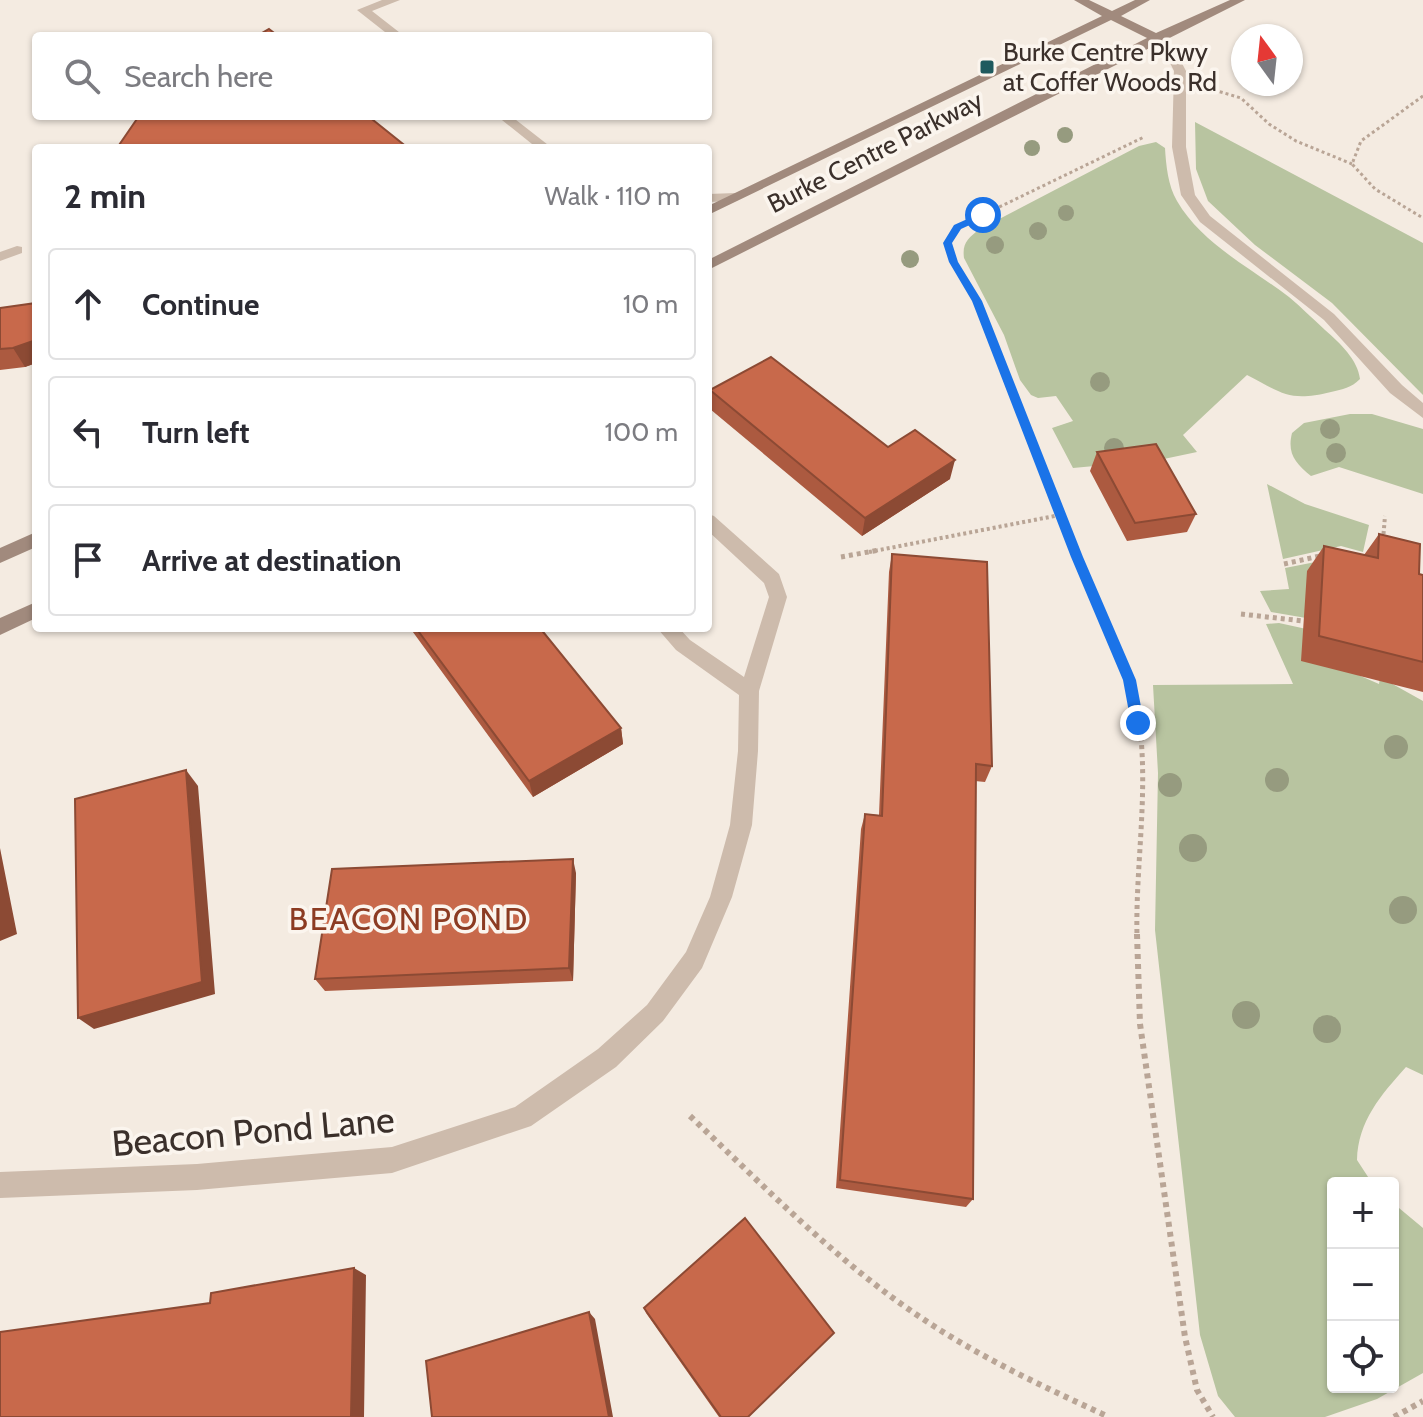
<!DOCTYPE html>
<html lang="en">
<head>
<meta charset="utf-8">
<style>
	body { margin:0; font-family:Cabin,sans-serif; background:#f2f2f3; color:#2b2b33 }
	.controls { position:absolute; right:24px; bottom:24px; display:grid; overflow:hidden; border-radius:8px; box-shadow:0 2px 6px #0004 }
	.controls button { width:72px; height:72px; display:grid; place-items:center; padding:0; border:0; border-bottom:2px solid #e1e1e2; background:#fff; color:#2b2b33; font:40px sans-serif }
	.compass { position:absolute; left:1231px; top:24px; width:72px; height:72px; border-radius:50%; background:#fff; box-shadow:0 2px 6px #0004; rotate:345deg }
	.stop { position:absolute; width:24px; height:24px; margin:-18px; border:6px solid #1a73e8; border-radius:50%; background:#fff }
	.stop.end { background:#1a73e8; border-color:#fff; box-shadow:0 2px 8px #0008 }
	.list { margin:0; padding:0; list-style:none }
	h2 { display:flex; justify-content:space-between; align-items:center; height:104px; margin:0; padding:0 32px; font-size:34px }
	h2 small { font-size:26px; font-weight:400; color:#7c7c81 }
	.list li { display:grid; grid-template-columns:52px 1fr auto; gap:24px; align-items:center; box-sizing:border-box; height:112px; margin:0 16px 16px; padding:0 16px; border:2px solid #e1e1e2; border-radius:8px }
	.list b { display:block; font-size:30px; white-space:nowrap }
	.list em { font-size:26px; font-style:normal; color:#7c7c81 }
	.icon { flex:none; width:44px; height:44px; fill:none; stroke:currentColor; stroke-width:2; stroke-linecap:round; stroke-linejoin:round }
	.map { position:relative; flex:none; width:1423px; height:1417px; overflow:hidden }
	.search { position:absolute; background:#fff; box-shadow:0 2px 6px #0004; left:32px; top:32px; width:680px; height:88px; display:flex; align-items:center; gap:20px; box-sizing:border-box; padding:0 28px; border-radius:8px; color:#7c7c81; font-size:30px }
	.panel { position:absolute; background:#fff; box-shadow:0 2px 6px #0004; left:32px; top:144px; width:680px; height:488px; border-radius:8px }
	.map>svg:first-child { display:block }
	.green { fill:#b8c4a0 }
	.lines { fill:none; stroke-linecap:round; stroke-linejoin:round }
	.path-far3 { stroke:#b9a596; stroke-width:3; stroke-dasharray:3 3; stroke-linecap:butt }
	.path-far2 { stroke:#b9a596; stroke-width:4; stroke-dasharray:3 3; stroke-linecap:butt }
	.path-far1 { stroke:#b9a596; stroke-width:5; stroke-dasharray:4 4; stroke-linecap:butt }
	.path { stroke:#b9a596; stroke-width:6; stroke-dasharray:5 5; stroke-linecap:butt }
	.lane { fill:#cdbbac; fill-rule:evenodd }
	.street { fill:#cdbbac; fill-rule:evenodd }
	.secondary { fill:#a18a7d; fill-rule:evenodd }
	.tree { fill:#969b7f }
	.wall { fill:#ac5a40 }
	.shaded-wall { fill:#8c4a34 }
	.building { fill:#c8694b; stroke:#8c4a34; stroke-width:2 }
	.route { fill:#1a73e8 }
	.poi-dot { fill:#1f5a5e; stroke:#fbf5ee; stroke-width:3 }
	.labels { text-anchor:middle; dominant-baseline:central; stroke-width:7; stroke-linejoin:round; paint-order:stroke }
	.far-poi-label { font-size:26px; fill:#3b302b; stroke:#fbf5ee; text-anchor:start }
	.far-street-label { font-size:26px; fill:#3b302b; stroke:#fbf5ee }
	.neighbourhood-label { font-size:32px; letter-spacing:2px; fill:#8c3b22; stroke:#fbf5ee }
	.near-street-label { font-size:36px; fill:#3b302b; stroke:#fbf5ee }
</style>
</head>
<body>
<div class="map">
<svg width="1423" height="1417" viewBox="0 0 1423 1417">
	<rect width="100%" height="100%" fill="#f4ebe1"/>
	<!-- green -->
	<path class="green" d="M 1195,122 L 1423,243 L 1423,395 L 1332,303 L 1255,245 L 1208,201 L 1196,169 Z
		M 1156,142 L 1165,148 C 1166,165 1168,186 1177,201 C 1202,244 1251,268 1289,297 C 1301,307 1313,319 1325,330 C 1340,343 1358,360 1360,379 C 1351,388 1343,389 1331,392 C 1290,402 1283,394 1247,375 L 1183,435 L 1197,452 L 1159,460 L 1073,468 L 1052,428 L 1073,421 L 1056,396 L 1038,398 L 1031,395 L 1020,380 L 1004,335 L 964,258 C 962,243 968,238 980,229 L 1139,146 Z
		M 1350,414 L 1372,414 L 1423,429 L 1423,494 L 1339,467 L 1311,476 C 1295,463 1287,453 1292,433 L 1304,423 Z
		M 1267,484 L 1305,504 L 1369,525 L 1363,552 L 1341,546 L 1283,559 Z
		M 1346,556 L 1312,619 L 1271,612 L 1260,591 L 1289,589 L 1285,568 Z
		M 1279,623 L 1311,630 L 1356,674 L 1379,684 L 1380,677 L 1423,701 L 1423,1075 L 1406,1067 C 1381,1095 1358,1121 1357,1160 L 1372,1183 L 1333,1183 L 1333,1387 L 1393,1387 L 1393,1203 L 1423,1228 L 1423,1373 L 1377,1399 L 1325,1417 L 1235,1417 L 1218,1396 L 1200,1335 L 1155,930 L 1158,773 L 1153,685 L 1293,684 L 1266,624 Z"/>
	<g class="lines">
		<!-- path-far3 -->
		<path class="path-far3" d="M 1214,90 L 1241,98 L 1269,124 L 1296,141 L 1352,164
			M 1423,96 L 1361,141 L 1352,164 L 1375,189 L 1423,218
			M 949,245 L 958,227 L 1144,137"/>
		<!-- path-far2 -->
		<path class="path-far2" d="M 948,243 L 954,262 L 977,301 L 1075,552
			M 1383,540 L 1385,516
			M 869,552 L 1060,515"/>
		<!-- path-far1 -->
		<path class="path-far1" d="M 1074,550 C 1091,593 1116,635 1130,679 C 1155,762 1135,852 1137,936
			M 841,557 L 879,550
			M 1284,564 L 1320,556
			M 1241,614 L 1303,621"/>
		<!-- path -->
		<path class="path" d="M 1137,934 L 1140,1024 L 1185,1337 L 1197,1390 L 1213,1417
			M 690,1116 C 764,1186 835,1260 920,1317 C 979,1357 1044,1387 1109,1417
			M 1394,1417 L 1423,1401"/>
		<!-- lane -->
		<path class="lane" d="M 382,0 L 400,0 L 372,11 L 404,36 L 390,36 L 357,10 Z
			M 1152,35 L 1160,35 L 1175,50 L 1186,71 L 1186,147 L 1195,195 L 1210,216 L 1334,314 L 1402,385 L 1423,403 L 1423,418 L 1390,393 L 1324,320 L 1200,222 L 1181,195 L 1172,147 L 1174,71 L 1166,55 L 1150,38 Z
			M 497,116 L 511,116 L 552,148 L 537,148 Z
			M 708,194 L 736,193 L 743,197 L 736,201 L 708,202 Z"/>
		<!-- street -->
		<path class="street" d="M 17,246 L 22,247 L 22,253 L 0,261 L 0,252 Z
			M 708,514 L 714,516 L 779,574 L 787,597 L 759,691 L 758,751 L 752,825 L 732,897 L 702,968 L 663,1021 L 616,1067 L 531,1126 L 392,1173 L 197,1190 L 0,1198 L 0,1172 L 197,1164 L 392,1147 L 515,1107 L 598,1049 L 647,1005 L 686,952 L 710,897 L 730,825 L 738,751 L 739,695 L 676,650 L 657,628 L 679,628 L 690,640 L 744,677 L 769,597 L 764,583 L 708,531 Z"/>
		<!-- secondary -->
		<path class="secondary" d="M 1074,0 L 1089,0 L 1112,11 L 1135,0 L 1150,0 L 1121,16 L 1156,33 L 1230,0 L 1245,0 L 708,270 L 708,260 L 1147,38 L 1111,20 L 708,215 L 708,206 L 1102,16 Z
			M 36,532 L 36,547 L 0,563 L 0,548 Z
			M 36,602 L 36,618 L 0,635 L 0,618 Z"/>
	</g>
	<!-- trees -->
	<g class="tree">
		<circle cx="1065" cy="135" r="8"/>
		<circle cx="1032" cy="148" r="8"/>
		<circle cx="1066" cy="213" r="8"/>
		<circle cx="1038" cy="231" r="9"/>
		<circle cx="995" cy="245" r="9"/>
		<circle cx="910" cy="259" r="9"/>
		<circle cx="1100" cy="382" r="10"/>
		<circle cx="1330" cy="429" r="10"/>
		<circle cx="1114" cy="448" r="10"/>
		<circle cx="1336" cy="453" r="10"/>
		<circle cx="1396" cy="747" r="12"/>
		<circle cx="1277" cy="780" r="12"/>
		<circle cx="1170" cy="785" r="12"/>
		<circle cx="1193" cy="848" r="14"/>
		<circle cx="1403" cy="910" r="14"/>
		<circle cx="1246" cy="1015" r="14"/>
		<circle cx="1327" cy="1029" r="14"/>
	</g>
	<!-- wall -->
	<path class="wall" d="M 36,303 L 36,363 L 25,367 L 0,370 L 0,308 Z
		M 710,390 L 950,479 L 862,536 L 710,409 Z
		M 1097,452 L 1196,514 L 1187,532 L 1127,541 L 1090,471 Z
		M 1379,534 L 1419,574 L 1423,575 L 1423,692 L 1301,661 L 1307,571 L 1324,546 L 1364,555 Z
		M 892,554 L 992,766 L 985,782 L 975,781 L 973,1199 L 966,1207 L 836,1188 L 861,829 L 865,814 L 879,815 L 889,572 Z
		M 410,628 L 540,628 L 621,728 L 623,744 L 533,797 Z
		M 576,873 L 573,981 L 325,991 L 315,979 Z
		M 644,1308 L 748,1417 L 719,1417 L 646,1313 Z"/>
	<!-- shaded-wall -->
	<path class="shaded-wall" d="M 36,340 L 36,363 L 25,367 L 13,348 Z
		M 955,460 L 950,479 L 862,536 L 865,518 Z
		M 621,728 L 623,744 L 533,797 L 529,781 Z
		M 186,770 L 198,786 L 215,994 L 94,1029 L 78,1018 Z
		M 0,848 L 17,934 L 0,941 Z
		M 573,859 L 576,873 L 573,981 L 569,968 Z
		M 354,1268 L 366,1275 L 364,1417 L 351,1417 Z
		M 589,1312 L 595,1319 L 613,1417 L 609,1417 Z"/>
	<!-- building -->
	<path class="building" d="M 269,29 L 278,36 L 257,36 Z
		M 139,116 L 368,116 L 408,148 L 117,148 Z
		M 36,303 L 36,340 L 13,348 L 0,349 L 0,308 Z
		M 771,357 L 888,447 L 915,430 L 955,460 L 865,518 L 710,390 Z
		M 1156,444 L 1196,514 L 1135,523 L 1097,452 Z
		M 1379,534 L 1420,544 L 1419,574 L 1423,575 L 1423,662 L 1319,636 L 1324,546 L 1378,558 Z
		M 892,554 L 987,562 L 992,766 L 976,764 L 973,1199 L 840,1180 L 865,814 L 882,816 Z
		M 416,628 L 540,628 L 621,728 L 529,781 Z
		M 186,770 L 202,982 L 78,1018 L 75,799 Z
		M 573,859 L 569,968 L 315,979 L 332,869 Z
		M 745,1218 L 834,1333 L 748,1417 L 721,1417 L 644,1308 Z
		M 354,1268 L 351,1417 L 0,1417 L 0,1332 L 210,1303 L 211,1293 Z
		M 589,1312 L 609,1417 L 432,1417 L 426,1361 Z"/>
	<!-- route -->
	<path class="route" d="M 983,212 L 987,217 L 961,229 L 952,243 L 958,262 L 982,301 L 1083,557 L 1136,680 L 1144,723 L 1138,728 L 1131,723 L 1123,680 L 1071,557 L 972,301 L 949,262 L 943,243 L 954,225 Z"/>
	<!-- markers -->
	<rect class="poi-dot" x="979" y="59" width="16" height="16" rx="4"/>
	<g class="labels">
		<!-- far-poi labels -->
		<g class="far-poi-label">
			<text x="1003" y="52">Burke Centre Pkwy<tspan x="1003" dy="30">at Coffer Woods Rd</tspan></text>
		</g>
		<!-- far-street labels -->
		<g class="far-street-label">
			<text transform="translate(875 152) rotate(-27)">Burke Centre Parkway</text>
		</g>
		<!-- neighbourhood labels -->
		<g class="neighbourhood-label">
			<text x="409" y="918">BEACON POND</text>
		</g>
		<!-- near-street labels -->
		<g class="near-street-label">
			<text transform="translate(253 1131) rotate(-5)">Beacon Pond Lane</text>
		</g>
	</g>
</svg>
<div class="controls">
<button>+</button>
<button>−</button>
<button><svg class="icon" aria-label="locate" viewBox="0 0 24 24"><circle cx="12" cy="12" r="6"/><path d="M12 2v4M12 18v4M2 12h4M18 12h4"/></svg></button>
</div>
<svg class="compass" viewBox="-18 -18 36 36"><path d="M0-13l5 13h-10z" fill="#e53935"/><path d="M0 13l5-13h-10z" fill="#7c7c81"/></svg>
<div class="stop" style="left:983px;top:215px"></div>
<div class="stop end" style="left:1138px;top:723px"></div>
<div class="search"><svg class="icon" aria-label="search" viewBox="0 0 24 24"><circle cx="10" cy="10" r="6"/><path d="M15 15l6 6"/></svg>Search here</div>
<section class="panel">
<h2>2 min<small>Walk · 110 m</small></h2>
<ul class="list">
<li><svg class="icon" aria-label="ahead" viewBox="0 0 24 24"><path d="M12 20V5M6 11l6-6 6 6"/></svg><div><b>Continue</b></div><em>10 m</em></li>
<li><svg class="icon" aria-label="left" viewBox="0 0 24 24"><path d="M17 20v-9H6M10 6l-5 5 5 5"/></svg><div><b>Turn left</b></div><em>100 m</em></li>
<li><svg class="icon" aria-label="arrive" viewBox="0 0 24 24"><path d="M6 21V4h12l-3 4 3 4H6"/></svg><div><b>Arrive at destination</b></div></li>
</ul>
</section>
</div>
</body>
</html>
